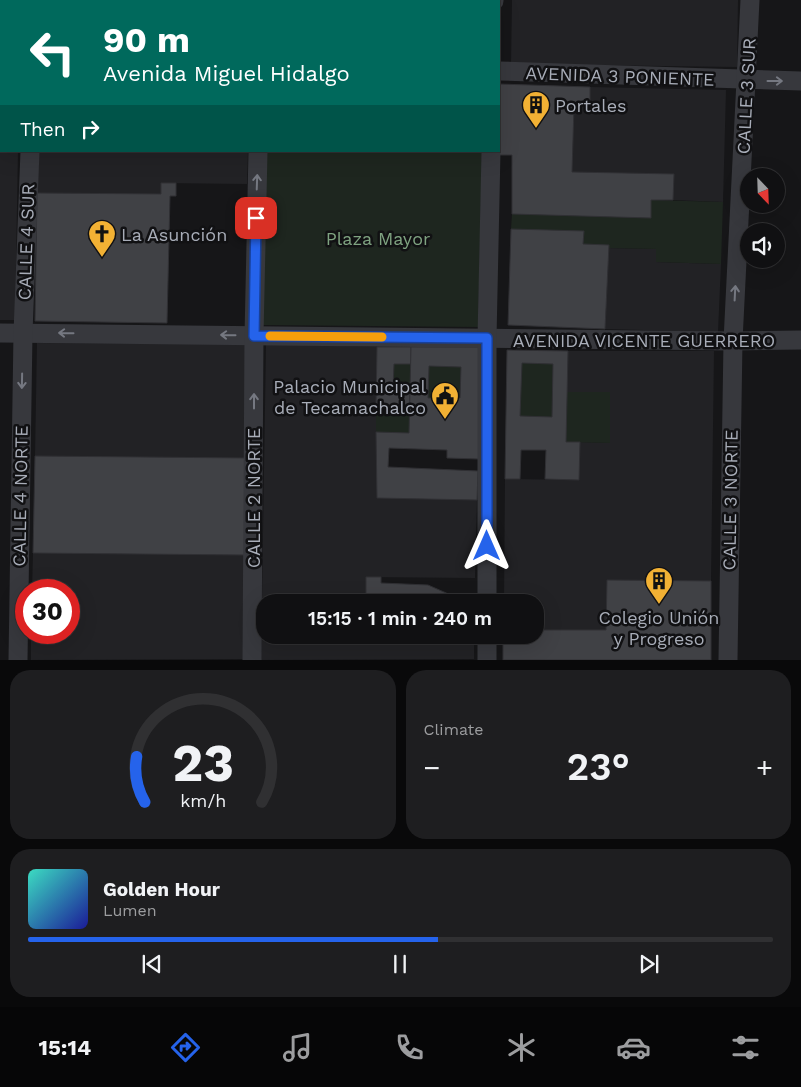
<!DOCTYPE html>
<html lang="en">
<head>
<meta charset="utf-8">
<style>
  body { margin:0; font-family:"Work Sans",sans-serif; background:#1e1e20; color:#f1f3f6; height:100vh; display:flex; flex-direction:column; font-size:19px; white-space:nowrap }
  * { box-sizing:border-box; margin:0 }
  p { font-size:16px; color:#9c9d9f }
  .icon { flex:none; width:28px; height:28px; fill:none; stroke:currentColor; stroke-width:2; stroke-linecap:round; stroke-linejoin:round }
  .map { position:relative; height:660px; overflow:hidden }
  .details { display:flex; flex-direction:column; gap:10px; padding:10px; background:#09090a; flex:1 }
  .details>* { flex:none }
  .guide { position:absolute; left:0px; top:0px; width:500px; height:152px; box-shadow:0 5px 20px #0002,0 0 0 1px #303032; background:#00695c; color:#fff; overflow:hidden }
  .needle { width:32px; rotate:157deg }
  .controls { position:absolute; left:740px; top:168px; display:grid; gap:10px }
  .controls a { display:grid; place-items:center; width:45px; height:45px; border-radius:50%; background:#101012; box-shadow:0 5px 20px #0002,0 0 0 1px #303032; font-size:25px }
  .speed { position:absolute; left:15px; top:579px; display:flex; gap:10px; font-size:25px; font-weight:700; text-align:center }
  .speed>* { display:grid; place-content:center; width:65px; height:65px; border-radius:50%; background:#101012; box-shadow:0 5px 20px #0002,0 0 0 1px #303032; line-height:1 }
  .speed .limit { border:8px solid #d22; background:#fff; color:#111 }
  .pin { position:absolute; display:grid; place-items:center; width:42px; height:42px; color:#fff; margin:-21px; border-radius:10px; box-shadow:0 2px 8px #0006 }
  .me { position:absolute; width:55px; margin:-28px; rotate:0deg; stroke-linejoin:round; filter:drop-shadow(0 0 4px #0008) }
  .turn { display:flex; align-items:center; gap:18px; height:105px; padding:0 20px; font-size:22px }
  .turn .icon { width:65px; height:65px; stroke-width:2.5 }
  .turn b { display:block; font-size:35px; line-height:42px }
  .then { display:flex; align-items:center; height:48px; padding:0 20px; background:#0003; gap:10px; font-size:19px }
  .big { font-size:38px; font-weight:600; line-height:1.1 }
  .details .tile { flex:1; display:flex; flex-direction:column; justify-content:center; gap:8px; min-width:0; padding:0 18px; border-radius:20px; background:#1e1e20 }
  .details .dial { align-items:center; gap:0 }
  .dial svg { height:130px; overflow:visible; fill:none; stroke:#303032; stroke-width:7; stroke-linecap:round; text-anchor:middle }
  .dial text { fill:#f1f3f6; stroke:none }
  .song { display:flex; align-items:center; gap:15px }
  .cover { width:60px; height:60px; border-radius:8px; background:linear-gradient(135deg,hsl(170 70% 55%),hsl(240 70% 35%)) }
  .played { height:5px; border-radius:2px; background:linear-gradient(90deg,#2563eb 55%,#303032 55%) }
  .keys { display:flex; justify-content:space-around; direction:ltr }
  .heat { display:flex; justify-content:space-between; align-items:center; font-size:28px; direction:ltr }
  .details .tiles { flex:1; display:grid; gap:10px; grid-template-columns:1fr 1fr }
  .tile:last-child { grid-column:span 2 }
  .trip { position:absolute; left:256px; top:594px; width:288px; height:50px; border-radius:20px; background:#101012; box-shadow:0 5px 20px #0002,0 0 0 1px #303032; font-weight:600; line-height:50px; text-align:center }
  .tabs { display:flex; height:80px; justify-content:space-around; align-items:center; background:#060607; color:#9c9d9f }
  .tabs .icon { width:35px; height:35px }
  .tabs .active { color:#2563eb }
  .tabs b { font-size:22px; color:#f1f3f6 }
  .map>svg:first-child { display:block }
</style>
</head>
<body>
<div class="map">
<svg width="801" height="660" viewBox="0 0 801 660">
  <rect width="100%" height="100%" fill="#161618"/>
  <g fill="#222225">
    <polygon points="44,0 254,0 44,1"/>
    <polygon points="273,0 488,0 273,1"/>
    <polygon points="512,0 738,0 737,67 511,64"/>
    <polygon points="0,80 1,151 18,151 15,320 0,320"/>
    <polygon points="590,87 726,90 723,202 673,200 673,174 572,172 574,106 590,107"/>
    <polygon points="39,151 248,151 247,184 161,183 161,194 37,193"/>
    <polygon points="608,248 657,249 656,262 721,264 718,332 605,329"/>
    <polygon points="37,343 247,344 246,458 35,456"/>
    <polygon points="266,344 377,347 377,498 477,500 475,578 366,577 366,602 265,602 265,635 366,635 366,638 474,637 474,659 261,660"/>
    <polygon points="568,351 714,351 711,581 607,580 606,630 535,630 535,602 504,602 505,479 579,480 580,442 610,443 567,392"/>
    <polygon points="33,553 245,555 243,659 31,660 31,633 69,632 69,590 32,590"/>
  </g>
  <g fill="#1e261f">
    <polygon points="265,151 482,151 478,327 262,325"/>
    <polygon points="651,200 723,202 721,264 656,262 656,249 608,248 583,244 584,232 511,229 512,214 650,218"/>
    <polygon points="522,363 553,364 552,417 520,416"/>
    <polygon points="394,364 411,364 410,389 393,388"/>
    <polygon points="429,366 461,367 460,398 428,398"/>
    <polygon points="567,392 610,392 610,443 566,442"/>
    <polygon points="376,406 410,407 409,433 376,432"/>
  </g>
  <g fill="#404145" stroke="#303034" fill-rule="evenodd">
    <polygon points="499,84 590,87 590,107 574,106 572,172 674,174 673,200 651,200 651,218 512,214 512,155 492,155 499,151"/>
    <polygon points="161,183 176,183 176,196 170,196 167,323 35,321 37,193 161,194"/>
    <polygon points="511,229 584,231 583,244 609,245 605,329 508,325"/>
    <polygon points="377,347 411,347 411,364 394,364 393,388 410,389 410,407 376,406"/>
    <path d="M411 347H482L479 459 447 458V450L389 448 388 467 478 471 477 500 377 498 376 432 409 433ZM429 366 461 367 460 398H428Z"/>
    <path d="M507 350 568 351 566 442H580L579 480 545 479 546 450H521L520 479H505ZM522 363 553 364 552 417 520 416Z"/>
    <polygon points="35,456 246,458 245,555 33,553"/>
    <polygon points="366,577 381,577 381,583 428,585 453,596 457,594 465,602 366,602"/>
    <polygon points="607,580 711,581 711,660 503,660 503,635 535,635 535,630 606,630"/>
  </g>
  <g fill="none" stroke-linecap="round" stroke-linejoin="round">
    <g stroke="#37383d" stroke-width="19">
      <polyline points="34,1 34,0"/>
      <polyline points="264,1 264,0"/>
      <polyline points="494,1 494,0"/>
      <polyline points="0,69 1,69"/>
      <polyline points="499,71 801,81"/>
      <polyline points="0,333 733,341 801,340"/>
      <polyline points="487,602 487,338 491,151"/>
      <polyline points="18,660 23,333 30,151"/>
      <polyline points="252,660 254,336 258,151"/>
      <polyline points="487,660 487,635"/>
      <polyline points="728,660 733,341 750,0"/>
    </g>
  </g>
  <defs><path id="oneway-shaft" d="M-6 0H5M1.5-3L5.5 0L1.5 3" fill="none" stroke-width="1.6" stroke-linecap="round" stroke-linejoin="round" transform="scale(1.25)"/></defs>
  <g stroke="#757881">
    <use href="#oneway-shaft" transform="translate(775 81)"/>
    <use href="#oneway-shaft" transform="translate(257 182) rotate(-88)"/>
    <use href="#oneway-shaft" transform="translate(735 293) rotate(-87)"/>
    <use href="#oneway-shaft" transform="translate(66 333) rotate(-179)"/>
    <use href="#oneway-shaft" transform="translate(228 335) rotate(-179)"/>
    <use href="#oneway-shaft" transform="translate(22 381) rotate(91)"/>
    <use href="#oneway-shaft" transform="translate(254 401) rotate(-90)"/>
  </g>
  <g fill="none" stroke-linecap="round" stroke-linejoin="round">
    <defs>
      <polyline id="route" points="256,218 254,336 487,338 487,546"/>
    </defs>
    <use href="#route" stroke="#184099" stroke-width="12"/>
    <use href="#route" stroke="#2563eb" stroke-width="9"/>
    <polyline stroke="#f59e0b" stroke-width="9" points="270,336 382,337"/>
  </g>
  <defs>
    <symbol id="building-pin" viewBox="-11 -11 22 30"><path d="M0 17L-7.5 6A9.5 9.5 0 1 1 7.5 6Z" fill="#f2b134" stroke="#111113"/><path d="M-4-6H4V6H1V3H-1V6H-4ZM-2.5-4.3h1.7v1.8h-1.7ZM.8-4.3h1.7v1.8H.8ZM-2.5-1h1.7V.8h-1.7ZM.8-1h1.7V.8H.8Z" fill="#111"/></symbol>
    <symbol id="church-pin" viewBox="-11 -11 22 30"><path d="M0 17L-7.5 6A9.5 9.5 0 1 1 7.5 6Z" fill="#f2b134" stroke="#111113"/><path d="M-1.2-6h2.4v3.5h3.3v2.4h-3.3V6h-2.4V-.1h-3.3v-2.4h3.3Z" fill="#111"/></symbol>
    <symbol id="civic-pin" viewBox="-11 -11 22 30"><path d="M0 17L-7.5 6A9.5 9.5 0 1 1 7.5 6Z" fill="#f2b134" stroke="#111113"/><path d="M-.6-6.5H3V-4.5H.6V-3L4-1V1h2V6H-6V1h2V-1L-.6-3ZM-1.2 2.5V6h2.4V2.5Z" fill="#111"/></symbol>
  </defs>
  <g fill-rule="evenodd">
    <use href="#building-pin" x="520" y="89" width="32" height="43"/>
    <use href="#church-pin" x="86" y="218" width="32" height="43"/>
    <use href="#civic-pin" x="429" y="380" width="32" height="43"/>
    <use href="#building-pin" x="643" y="565" width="32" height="43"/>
  </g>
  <g text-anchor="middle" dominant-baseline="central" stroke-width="5" stroke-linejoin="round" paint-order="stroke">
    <g font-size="18" fill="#a8adb8" stroke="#111113">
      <text transform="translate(620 76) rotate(2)">AVENIDA 3 PONIENTE</text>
      <text transform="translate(746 96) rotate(-87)">CALLE 3 SUR</text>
      <text transform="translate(26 242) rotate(-88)">CALLE 4 SUR</text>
      <text x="644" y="340">AVENIDA VICENTE GUERRERO</text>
      <text transform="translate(20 496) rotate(-89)">CALLE 4 NORTE</text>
      <text transform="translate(253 498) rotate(-90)">CALLE 2 NORTE</text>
      <text transform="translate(730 500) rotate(-89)">CALLE 3 NORTE</text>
    </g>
    <g font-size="18" fill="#a8adb8" stroke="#111113" text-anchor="start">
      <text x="555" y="105">Portales</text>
      <text x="121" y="234">La Asunción</text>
      <text x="426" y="386" text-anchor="end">Palacio Municipal<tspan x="426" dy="21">de Tecamachalco</tspan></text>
      <text x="659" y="617" text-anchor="middle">Colegio Unión<tspan x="659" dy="21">y Progreso</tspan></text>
    </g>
    <g font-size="18" fill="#7fa381" stroke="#111113">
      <text x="378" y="238">Plaza Mayor</text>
    </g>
  </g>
</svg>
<div class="controls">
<a><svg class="needle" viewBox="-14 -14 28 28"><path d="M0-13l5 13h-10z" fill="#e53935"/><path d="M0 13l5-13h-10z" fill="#9c9d9f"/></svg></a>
<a><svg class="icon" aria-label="sound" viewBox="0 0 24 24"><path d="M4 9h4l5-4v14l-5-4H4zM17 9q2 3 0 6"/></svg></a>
</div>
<div class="speed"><div class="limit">30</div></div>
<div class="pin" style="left:256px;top:218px;background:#d93025"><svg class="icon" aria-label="arrive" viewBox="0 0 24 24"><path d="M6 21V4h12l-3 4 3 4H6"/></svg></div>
<svg class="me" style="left:487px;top:546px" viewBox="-20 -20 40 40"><path d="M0-17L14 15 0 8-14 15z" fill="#2563eb" stroke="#fff" stroke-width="4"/></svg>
<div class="trip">15:15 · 1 min · 240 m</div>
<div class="guide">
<div class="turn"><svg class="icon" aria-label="left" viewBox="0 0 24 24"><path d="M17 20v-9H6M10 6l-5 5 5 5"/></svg><div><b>90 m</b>Avenida Miguel Hidalgo</div></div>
<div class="then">Then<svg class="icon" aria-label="right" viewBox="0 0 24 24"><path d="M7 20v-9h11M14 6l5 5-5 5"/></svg></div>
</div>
</div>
<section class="details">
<div class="tiles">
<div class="tile dial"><svg viewBox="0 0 100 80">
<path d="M14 69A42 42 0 1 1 86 69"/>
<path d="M14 69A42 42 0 0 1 9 41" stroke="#2563eb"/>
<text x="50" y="56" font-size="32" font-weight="700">23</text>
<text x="50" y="72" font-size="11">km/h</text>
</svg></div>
<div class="tile"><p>Climate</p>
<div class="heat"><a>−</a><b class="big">23°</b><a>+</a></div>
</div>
<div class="tile">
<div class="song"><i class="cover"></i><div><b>Golden Hour</b><p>Lumen</p></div></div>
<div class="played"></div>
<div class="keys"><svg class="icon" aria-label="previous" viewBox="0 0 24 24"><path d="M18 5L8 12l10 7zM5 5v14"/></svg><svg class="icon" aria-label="pause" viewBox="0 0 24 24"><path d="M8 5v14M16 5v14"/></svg><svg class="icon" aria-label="next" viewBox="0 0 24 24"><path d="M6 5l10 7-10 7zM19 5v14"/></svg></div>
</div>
</div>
</section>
<nav class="tabs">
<b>15:14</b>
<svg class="icon active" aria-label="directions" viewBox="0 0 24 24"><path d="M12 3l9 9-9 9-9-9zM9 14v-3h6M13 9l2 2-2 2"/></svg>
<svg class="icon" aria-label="music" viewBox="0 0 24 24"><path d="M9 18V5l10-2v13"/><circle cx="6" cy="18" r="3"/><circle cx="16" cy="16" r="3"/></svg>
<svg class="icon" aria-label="phone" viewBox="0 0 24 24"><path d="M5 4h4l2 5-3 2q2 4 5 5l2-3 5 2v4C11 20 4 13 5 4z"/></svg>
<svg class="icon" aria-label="climate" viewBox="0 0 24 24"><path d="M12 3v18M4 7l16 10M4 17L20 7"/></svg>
<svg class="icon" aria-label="car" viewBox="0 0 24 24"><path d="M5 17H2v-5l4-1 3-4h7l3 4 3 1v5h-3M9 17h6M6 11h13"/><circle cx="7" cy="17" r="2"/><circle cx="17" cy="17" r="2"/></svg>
<svg class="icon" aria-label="filters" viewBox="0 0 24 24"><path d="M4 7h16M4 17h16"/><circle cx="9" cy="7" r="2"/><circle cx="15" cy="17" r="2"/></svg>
</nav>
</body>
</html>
